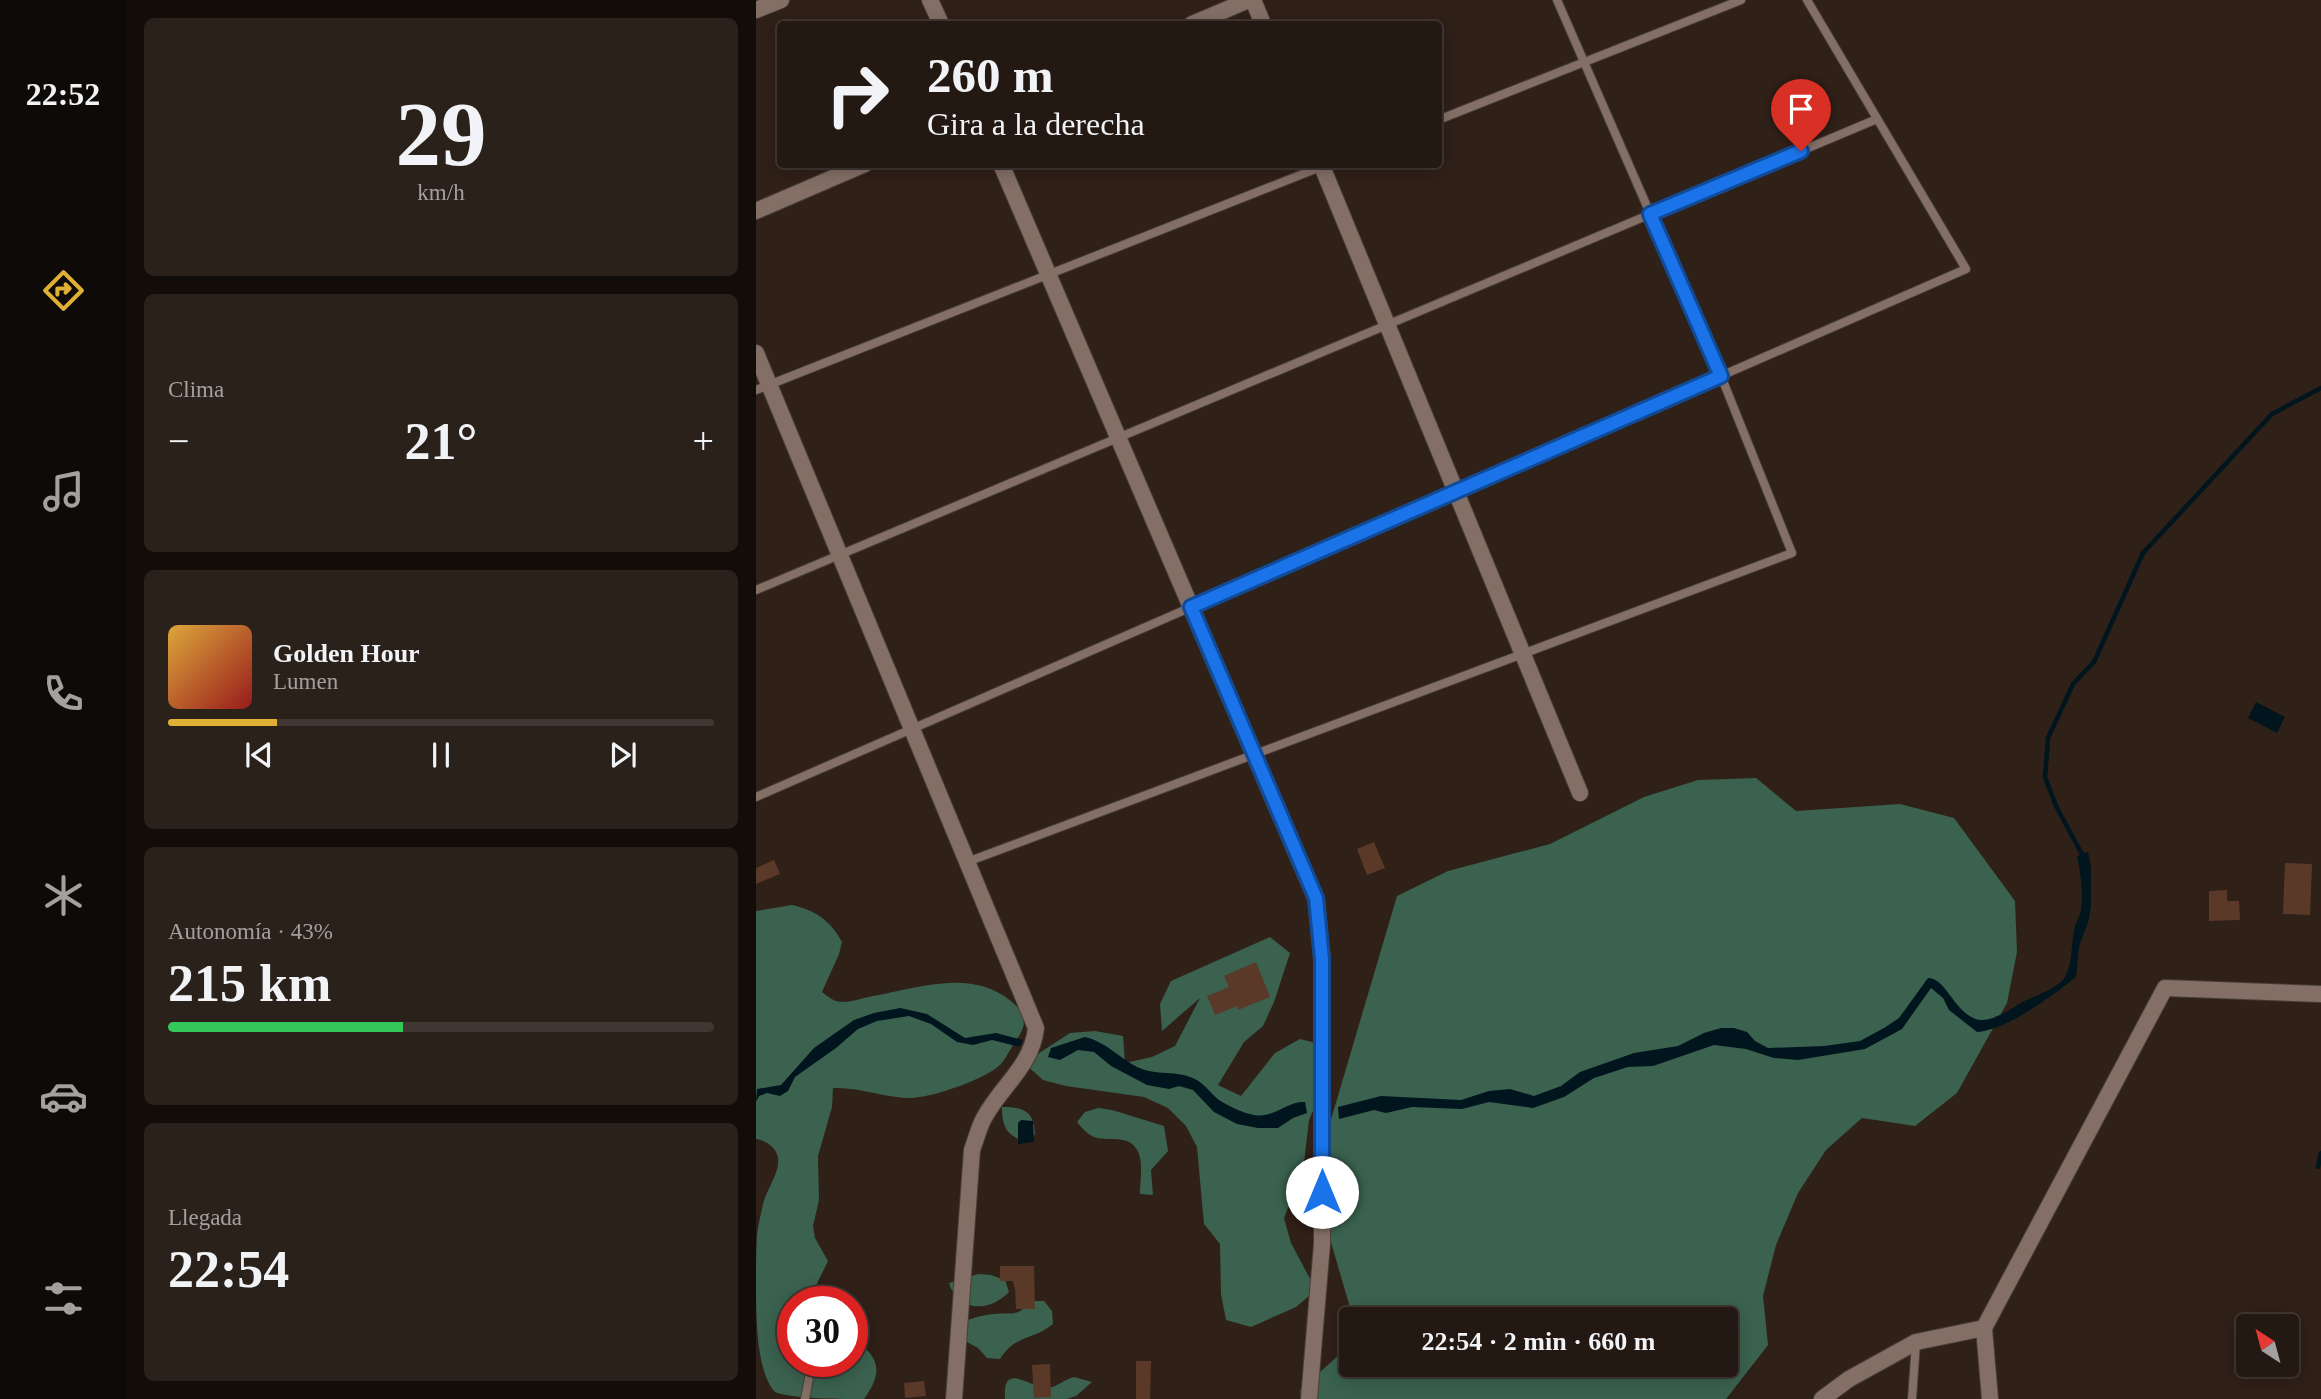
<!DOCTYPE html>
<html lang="es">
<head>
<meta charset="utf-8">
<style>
  body { margin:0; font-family:"Times New Roman",serif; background:#2b211b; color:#f1f3f6; height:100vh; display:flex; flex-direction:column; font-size:26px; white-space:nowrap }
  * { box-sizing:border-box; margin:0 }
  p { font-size:23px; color:#a3a09f }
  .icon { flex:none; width:38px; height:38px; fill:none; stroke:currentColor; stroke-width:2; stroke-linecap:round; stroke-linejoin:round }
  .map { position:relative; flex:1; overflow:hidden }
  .sheet { display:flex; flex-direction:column; gap:18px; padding:18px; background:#130d0a; width:630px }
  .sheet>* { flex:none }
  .guide { position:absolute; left:21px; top:21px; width:665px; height:147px; border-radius:7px; box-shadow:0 4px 18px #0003,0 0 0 2px #403732; background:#231812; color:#f1f3f6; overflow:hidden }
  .needle { width:46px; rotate:324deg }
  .tools { position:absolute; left:1480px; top:1314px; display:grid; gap:14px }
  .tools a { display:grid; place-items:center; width:63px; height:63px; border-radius:7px; background:#231812; box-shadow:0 4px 18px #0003,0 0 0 2px #403732; font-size:35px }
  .speed { position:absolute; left:21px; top:1286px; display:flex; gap:14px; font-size:35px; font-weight:700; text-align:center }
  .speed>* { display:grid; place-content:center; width:91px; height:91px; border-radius:50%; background:#231812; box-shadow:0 4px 18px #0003,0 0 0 2px #403732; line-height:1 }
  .speed .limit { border:10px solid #d22; background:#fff; color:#111 }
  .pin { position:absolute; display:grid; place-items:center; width:60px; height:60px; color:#fff; margin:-72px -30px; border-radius:50% 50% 50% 0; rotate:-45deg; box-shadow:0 0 7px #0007 }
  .pin .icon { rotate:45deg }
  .me { position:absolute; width:77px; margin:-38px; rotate:0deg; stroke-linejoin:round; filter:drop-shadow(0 0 5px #0008) }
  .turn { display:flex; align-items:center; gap:24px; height:147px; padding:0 35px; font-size:32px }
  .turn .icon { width:91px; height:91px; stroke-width:2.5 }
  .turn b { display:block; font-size:49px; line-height:60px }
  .big { font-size:52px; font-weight:700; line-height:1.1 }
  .sheet .tile { flex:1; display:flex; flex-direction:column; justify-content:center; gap:10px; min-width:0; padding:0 24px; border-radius:10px; background:#2b211b }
  .sheet .dial { align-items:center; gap:0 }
  .dial b { font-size:91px; line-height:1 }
  .song { display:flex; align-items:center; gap:21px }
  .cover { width:84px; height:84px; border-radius:10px; background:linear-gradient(135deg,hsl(40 70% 55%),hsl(0 70% 35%)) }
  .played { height:7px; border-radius:4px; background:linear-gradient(90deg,#e0b034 20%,#403732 20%) }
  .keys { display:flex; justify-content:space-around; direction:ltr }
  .heat { display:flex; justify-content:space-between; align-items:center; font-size:38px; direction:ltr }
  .charge { height:10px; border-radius:5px; background:linear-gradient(90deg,#34c759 43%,#403732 0) }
  .trip { position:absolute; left:583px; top:1307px; width:399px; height:70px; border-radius:7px; background:#231812; box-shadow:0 4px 18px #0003,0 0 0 2px #403732; font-weight:700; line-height:70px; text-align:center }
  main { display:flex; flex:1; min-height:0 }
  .tabs { display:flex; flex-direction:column; width:126px; justify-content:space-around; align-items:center; background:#0e0a07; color:#a3a09f }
  .tabs .icon { width:49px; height:49px }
  .tabs .selected { color:#e0b034 }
  .tabs b { font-size:32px; color:#f1f3f6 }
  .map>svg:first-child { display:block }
</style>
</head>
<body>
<main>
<nav class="tabs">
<b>22:52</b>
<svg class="icon selected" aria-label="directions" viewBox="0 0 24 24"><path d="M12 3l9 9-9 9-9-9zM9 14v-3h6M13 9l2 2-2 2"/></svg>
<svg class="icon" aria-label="music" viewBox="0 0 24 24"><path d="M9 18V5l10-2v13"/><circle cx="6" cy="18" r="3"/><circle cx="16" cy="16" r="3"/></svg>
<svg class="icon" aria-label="phone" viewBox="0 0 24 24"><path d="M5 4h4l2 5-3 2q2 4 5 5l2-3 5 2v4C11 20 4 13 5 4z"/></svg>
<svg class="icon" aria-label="climate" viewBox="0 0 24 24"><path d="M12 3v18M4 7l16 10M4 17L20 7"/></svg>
<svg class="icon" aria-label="car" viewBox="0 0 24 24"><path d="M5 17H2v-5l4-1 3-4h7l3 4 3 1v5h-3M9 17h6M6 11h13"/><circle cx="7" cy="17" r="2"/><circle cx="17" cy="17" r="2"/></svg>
<svg class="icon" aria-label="filters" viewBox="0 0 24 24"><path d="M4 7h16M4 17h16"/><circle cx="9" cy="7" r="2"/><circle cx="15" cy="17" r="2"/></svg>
</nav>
<section class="sheet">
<div class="tile dial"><b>29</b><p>km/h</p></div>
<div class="tile"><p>Clima</p>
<div class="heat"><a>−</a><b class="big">21°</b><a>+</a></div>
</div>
<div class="tile">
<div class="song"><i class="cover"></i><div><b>Golden Hour</b><p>Lumen</p></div></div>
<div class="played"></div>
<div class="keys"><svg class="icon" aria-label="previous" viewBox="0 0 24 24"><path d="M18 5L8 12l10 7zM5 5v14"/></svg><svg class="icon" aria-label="pause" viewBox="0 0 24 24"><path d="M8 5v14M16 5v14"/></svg><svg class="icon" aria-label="next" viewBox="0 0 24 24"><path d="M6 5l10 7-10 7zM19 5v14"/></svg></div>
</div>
<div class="tile"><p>Autonomía · 43%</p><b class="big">215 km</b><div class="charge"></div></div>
<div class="tile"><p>Llegada</p><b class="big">22:54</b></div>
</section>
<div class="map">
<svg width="1565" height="1399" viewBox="0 0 1565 1399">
  <rect width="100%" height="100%" fill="#2f2018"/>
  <g fill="#3a624f" fill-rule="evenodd">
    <path d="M1000 778 1040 811 1144 804 1198 818 1259 901 1261 952 1251 1003 1201 1093 1159 1126 1106 1118 1070 1150 1042 1193 1020 1245 1007 1296 1012 1345 970 1399H545L544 1390 584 1354 593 1304 563 1201 566 1150 641 896 692 871 794 844 888 797 942 780ZM595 1320H970V1365H595Z"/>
    <path d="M36 905C59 910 75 921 86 942L83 954 66 992C70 995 76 1000 80 1001 90 1004 107 998 117 996 162 988 215 968 255 1001 272 1015 271 1026 259 1042 254 1049 251 1057 245 1064 231 1079 177 1097 156 1098 129 1098 104 1087 77 1088L76 1107 62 1156 63 1200 57 1226 59 1238 72 1261 54 1298 56 1302H37V1362H96V1339C125 1356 127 1373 108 1399 87 1399 35 1399 19 1392 0 1372 0 1313 0 1284 0 1268 0 1251 1 1235 2 1225 5 1214 7 1204 10 1190 24 1173 22 1158 21 1148 10 1140 0 1139V911Z"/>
    <polygon points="514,937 534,953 518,1002 507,1026 488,1042 462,1085 485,1096 519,1053 544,1039 572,1046 574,1072 553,1120 547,1171 528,1218 535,1243 560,1290 540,1307 495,1327 470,1320 465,1294 464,1244 448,1224 441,1147 430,1126 412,1108 388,1097 310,1086 287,1080 268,1063 314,1033 339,1031 367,1036 369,1063 396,1057 419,1046 444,998 406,1031 404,1004 415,981"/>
    <path d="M246 1107C269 1107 278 1112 279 1135L268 1141C250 1135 246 1126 246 1107Z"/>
    <path d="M342 1108 356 1110 408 1126 412 1151 395 1170 397 1195 384 1194C384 1182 387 1165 383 1154 375 1132 354 1143 338 1137 331 1134 326 1128 321 1122L329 1112Z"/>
    <path d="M222 1274 235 1275 249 1280 253 1292C234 1312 202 1313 193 1283Z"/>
    <path d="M275 1301H288L296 1311 297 1324C276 1341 260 1334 244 1359L231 1358 222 1348 211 1342 204 1324C215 1318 226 1315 238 1314 258 1312 260 1318 275 1301Z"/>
    <path d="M318 1377 336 1382 320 1396 311 1399H249C246 1360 274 1388 292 1388 301 1387 309 1379 318 1377Z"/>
  </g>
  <g fill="#00151d">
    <polygon points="1500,702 1529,717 1521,733 1492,718"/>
    <path d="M1332 852 1335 867V904L1333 919 1323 947 1320 977C1296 996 1251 1030 1221 1032L1193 1010 1187 998 1175 988 1146 1029 1109 1049 1042 1060 1018 1058 990 1049 958 1045 897 1066 872 1067 838 1078 808 1097 777 1108 733 1102 706 1109 656 1107 630 1113 618 1110 583 1119 582 1107 625 1096 705 1100 733 1091 754 1089 778 1096 805 1086 824 1072 878 1053 922 1046 948 1033 965 1028H978L991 1032 999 1041 1012 1048 1068 1046 1104 1041 1128 1028 1143 1018 1172 978C1191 978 1199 1016 1224 1020 1236 1021 1254 1010 1263 1004 1275 997 1303 988 1309 977 1317 962 1315 945 1318 930 1319 923 1324 917 1325 910 1327 892 1325 874 1321 856Z"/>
    <polygon points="144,1008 171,1014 209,1038 240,1033 267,1040 264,1047 236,1040 217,1045 201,1042 175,1024 153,1016 121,1021 102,1029 80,1048 39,1077 32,1091 24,1096 11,1093 3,1096 0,1102 1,1089 25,1085 58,1048 98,1020 118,1013"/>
    <path d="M329 1037C350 1042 362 1057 381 1067 400 1076 421 1070 439 1079 449 1084 454 1093 463 1100 472 1106 487 1113 498 1115 517 1119 531 1101 549 1102L551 1113 537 1118 522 1128H502L481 1124 458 1112 437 1090 423 1086 413 1089 391 1085 355 1066 338 1052 322 1050 304 1060 292 1057 295 1048Z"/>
    <polygon points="265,1120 277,1121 278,1142 262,1144 262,1123"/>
  </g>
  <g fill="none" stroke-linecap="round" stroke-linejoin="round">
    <g stroke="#00151d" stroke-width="4.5">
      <polyline points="1328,858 1300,806 1289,777 1292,738 1317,684 1338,662 1387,553 1516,414 1565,388"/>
      <polyline points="1562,1167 1565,1153"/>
    </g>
  </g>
  <g fill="#5b3928">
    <polygon points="618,842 629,868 611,875 601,849"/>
    <polygon points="18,860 24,874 0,884 0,868"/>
    <polygon points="1529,863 1556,864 1554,915 1527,914"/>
    <polygon points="1471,890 1471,901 1483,901 1484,920 1453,921 1453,891"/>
    <polygon points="500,962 514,997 482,1010 481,1006 459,1015 451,996 473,987 468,976"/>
    <polygon points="244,1266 278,1266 279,1309 260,1309 259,1287 258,1287 257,1281 244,1281"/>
    <polygon points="380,1361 395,1361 394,1399 380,1399"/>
    <polygon points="294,1364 295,1397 278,1398 276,1365"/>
    <polygon points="168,1381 170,1396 149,1398 148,1383"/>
  </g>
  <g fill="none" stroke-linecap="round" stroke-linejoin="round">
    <defs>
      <g id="service">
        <polyline points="682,120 985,0"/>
        <polyline points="0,390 567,166"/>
        <polyline points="0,590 1121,119"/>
        <polyline points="0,797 1210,269 1051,0"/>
        <polyline points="211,862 1036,553 965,376 801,0"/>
        <polyline points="49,1399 56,1362"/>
        <polyline points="1156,1399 1160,1343"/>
      </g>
      <g id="minor">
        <polyline points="174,0 185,24"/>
        <polyline points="497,0 507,24"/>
        <polyline points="0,10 25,0"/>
        <polyline points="436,24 493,0"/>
        <polyline points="245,164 560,899 566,959 566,1244 553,1399"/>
        <polyline points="565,164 824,793"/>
        <polyline points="0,211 109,164"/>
        <path d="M0 353 280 1028C276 1066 245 1086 228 1118 223 1127 220 1139 216 1150L198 1399"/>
        <polyline points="1066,1399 1093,1379 1160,1342 1228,1328"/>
        <polyline points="1234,1399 1228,1328 1409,988 1565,994"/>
      </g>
    </defs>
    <use href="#service" stroke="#4a3d38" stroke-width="10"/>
    <use href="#minor" stroke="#4a3d38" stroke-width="18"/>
    <use href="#service" stroke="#836f66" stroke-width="8"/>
    <use href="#minor" stroke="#836f66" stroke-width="16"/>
  </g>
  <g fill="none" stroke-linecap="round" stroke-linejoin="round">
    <defs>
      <polyline id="route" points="566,1192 566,959 560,898 435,607 965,376 894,214 1045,151"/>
    </defs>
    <use href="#route" stroke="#114b97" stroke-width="18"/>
    <use href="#route" stroke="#1a73e8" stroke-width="12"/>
  </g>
</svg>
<div class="tools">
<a><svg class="needle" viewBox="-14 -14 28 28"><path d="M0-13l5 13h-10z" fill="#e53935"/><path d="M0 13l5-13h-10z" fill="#a3a09f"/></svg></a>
</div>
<div class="speed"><div class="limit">30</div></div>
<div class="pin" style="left:1045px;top:151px;background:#d93025"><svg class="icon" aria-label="arrive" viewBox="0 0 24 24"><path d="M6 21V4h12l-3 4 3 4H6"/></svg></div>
<svg class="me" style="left:566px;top:1192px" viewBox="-20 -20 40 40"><circle r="19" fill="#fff"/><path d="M0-13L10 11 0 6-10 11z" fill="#1a73e8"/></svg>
<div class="trip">22:54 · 2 min · 660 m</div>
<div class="guide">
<div class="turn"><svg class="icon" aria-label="right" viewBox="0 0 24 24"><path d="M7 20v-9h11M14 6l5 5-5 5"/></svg><div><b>260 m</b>Gira a la derecha</div></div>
</div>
</div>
</main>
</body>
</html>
